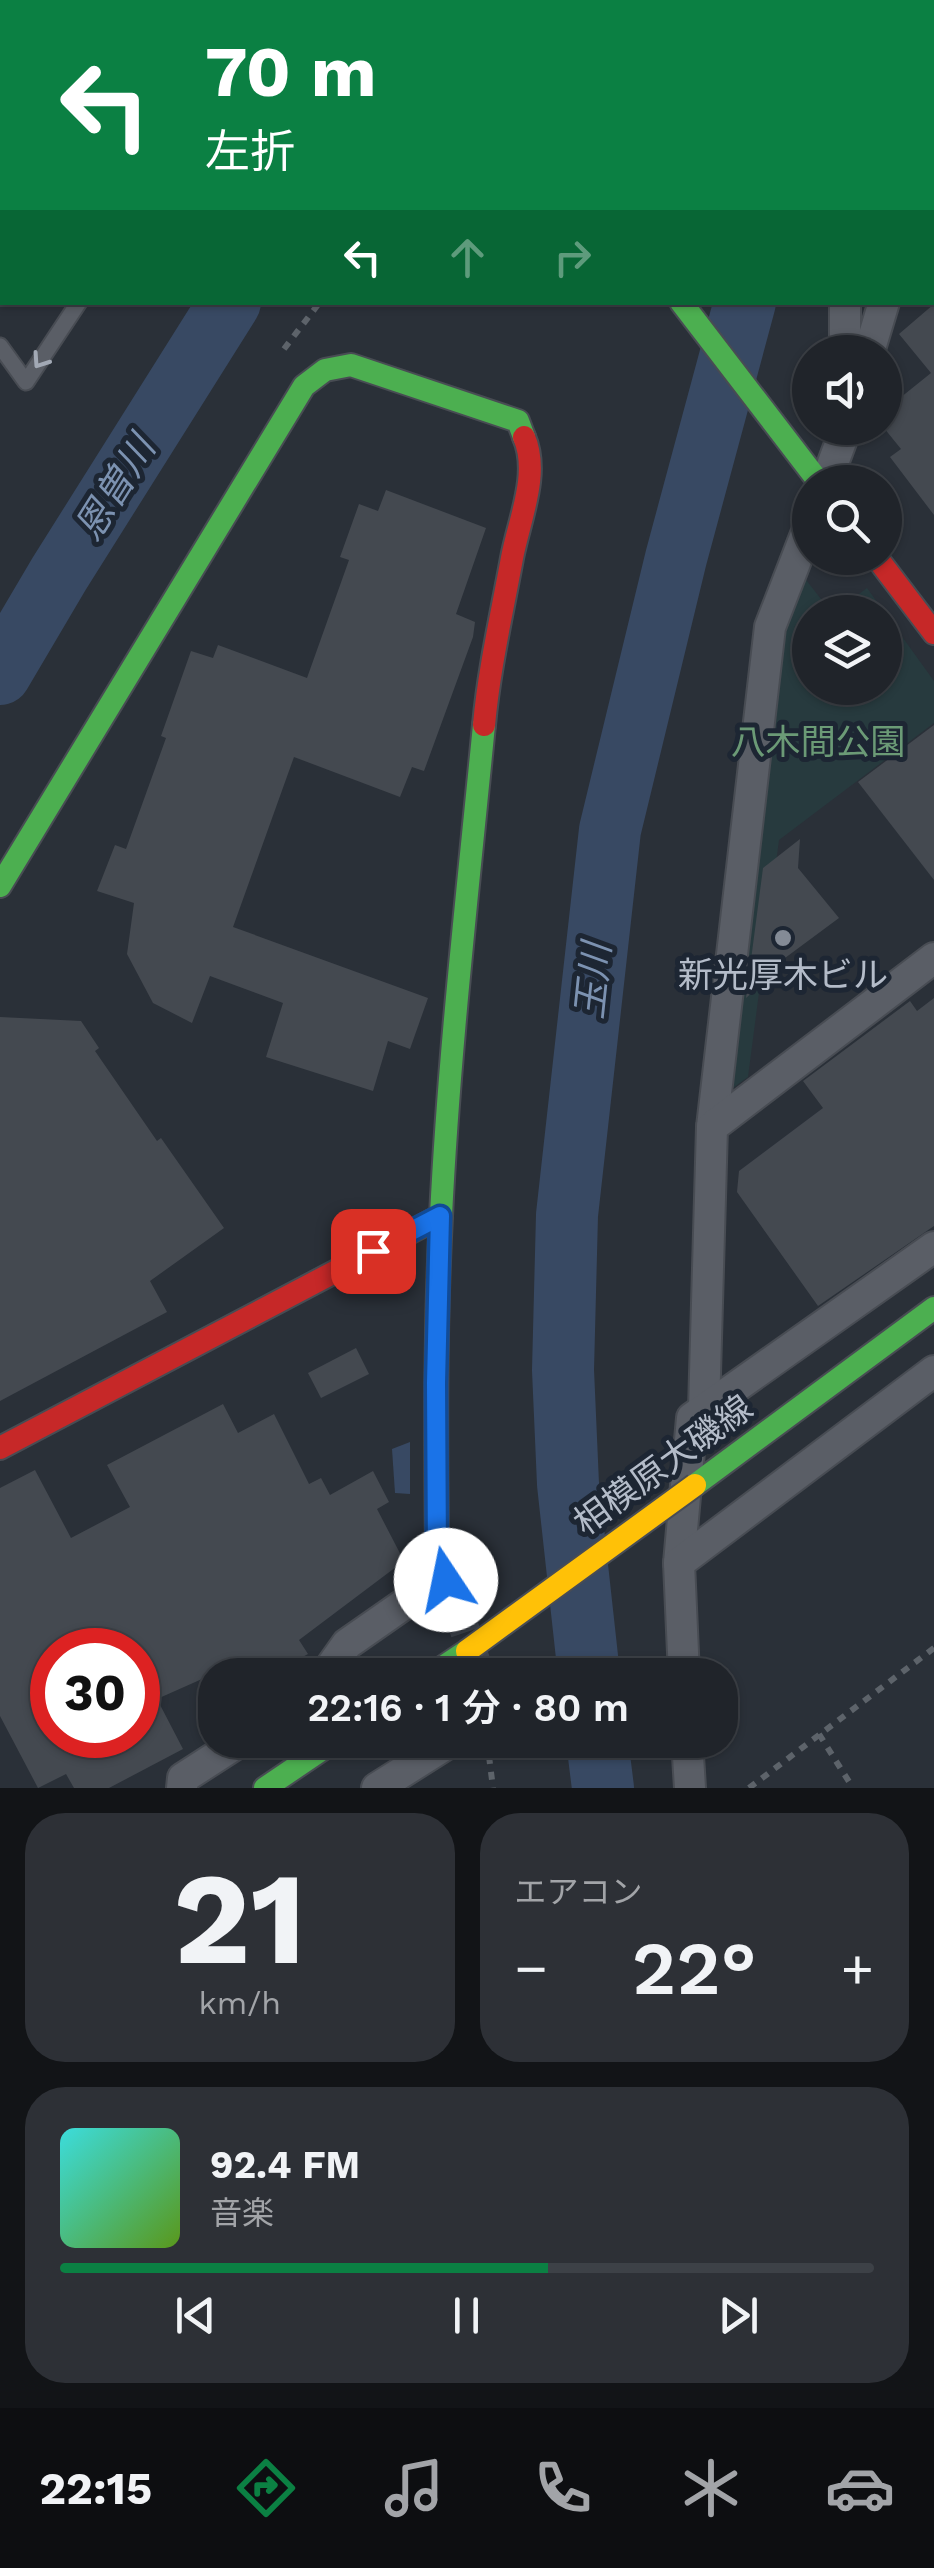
<!DOCTYPE html>
<html lang="ja">
<head>
<meta charset="utf-8">
<style>
  body { margin:0; font-family:"Work Sans","Noto Sans JP",sans-serif; background:#2d3036; color:#f1f3f6; height:100vh; display:flex; flex-direction:column; font-size:38px; white-space:nowrap }
  * { box-sizing:border-box; margin:0 }
  p { font-size:32px; color:#a2a4a8 }
  .icon { flex:none; width:55px; height:55px; fill:none; stroke:currentColor; stroke-width:2; stroke-linecap:round; stroke-linejoin:round }
  .map { position:relative; height:1788px; overflow:hidden }
  .drawer { display:flex; flex-direction:column; gap:25px; padding:25px; background:#121417; flex:1 }
  .drawer>* { flex:none }
  .hud { position:absolute; left:0px; top:0px; width:935px; height:305px; box-shadow:0 2px 8px #0004,0 0 0 2px #3d4147; background:#0b8043; color:#fff; overflow:hidden }
  .buttons { position:absolute; left:792px; top:335px; display:grid; gap:20px }
  .buttons a { display:grid; place-items:center; width:110px; height:110px; border-radius:50%; background:#20242a; box-shadow:0 2px 8px #0004,0 0 0 2px #3d4147; font-size:50px }
  .speed { position:absolute; left:30px; top:1628px; display:flex; gap:20px; font-size:50px; font-weight:700; text-align:center }
  .speed>* { display:grid; place-content:center; width:130px; height:130px; border-radius:50%; background:#20242a; box-shadow:0 2px 8px #0004,0 0 0 2px #3d4147; line-height:1 }
  .speed .limit { border:15px solid #d22; background:#fff; color:#111 }
  .pin { position:absolute; display:grid; place-items:center; width:85px; height:85px; color:#fff; margin:-42px; border-radius:20px; box-shadow:0 5px 15px #0006 }
  .me { position:absolute; width:110px; margin:-55px; rotate:349deg; stroke-linejoin:round; filter:drop-shadow(0 0 8px #0008) }
  .turn { display:flex; align-items:center; gap:35px; height:210px; padding:0 40px; font-size:45px }
  .turn .icon { width:130px; height:130px; stroke-width:2.5 }
  .turn b { display:block; font-size:70px; line-height:85px }
  .lanes { display:flex; align-items:center; height:95px; padding:0 40px; background:#0003; justify-content:center; gap:50px; direction:ltr }
  .lanes .off { opacity:.35 }
  .big { font-size:75px; font-weight:600; line-height:1.1 }
  .drawer .tile { flex:1; display:flex; flex-direction:column; justify-content:center; gap:15px; min-width:0; padding:0 35px; border-radius:40px; background:#2d3036 }
  .drawer .dial { align-items:center; gap:0 }
  .dial b { font-size:130px; line-height:1 }
  .song { display:flex; align-items:center; gap:30px }
  .cover { width:120px; height:120px; border-radius:15px; background:linear-gradient(135deg,hsl(180 70% 55%),hsl(90 70% 35%)) }
  .played { height:10px; border-radius:5px; background:linear-gradient(90deg,#0b8043 60%,#3d4147 60%) }
  .keys { display:flex; justify-content:space-around; direction:ltr }
  .heat { display:flex; justify-content:space-between; align-items:center; font-size:55px; direction:ltr }
  .drawer .tiles { flex:1; display:grid; gap:25px; grid-template-columns:1fr 1fr }
  .tile:last-child { grid-column:span 2 }
  .trip { position:absolute; left:198px; top:1658px; width:540px; height:100px; border-radius:40px; background:#20242a; box-shadow:0 2px 8px #0004,0 0 0 2px #3d4147; font-weight:600; line-height:100px; text-align:center }
  .menu { display:flex; height:160px; justify-content:space-around; align-items:center; background:#0d0e11; color:#a2a4a8 }
  .menu .icon { width:70px; height:70px }
  .menu .active { color:#0b8043 }
  .menu b { font-size:45px; color:#f1f3f6 }
  .map>svg:first-child { display:block }
</style>
</head>
<body>
<div class="map">
<svg width="934" height="1788" viewBox="0 0 934 1788">
  <rect width="100%" height="100%" fill="#2a3038"/>
  <polygon fill="#273a3e" points="800,572 831,612 810,612 810,688 885,688 885,612 835,612 867,588 934,681 934,723 779,840 748,1077 722,1096 776,629"/>
  <polygon fill="#384963" points="410,1442 410,1494 395,1493 392,1449"/>
  <g fill="none" stroke-linecap="round" stroke-linejoin="round">
    <g stroke="#384963" stroke-width="62">
      <polyline points="831,2 832,0"/>
      <polyline points="0,674 59,574 230,302"/>
      <polyline points="589,1675 568,1484 563,1370 567,1215 610,830 676,558 745,302"/>
      <polyline points="597,1740 603,1788"/>
    </g>
  </g>
  <g fill="#444950" fill-rule="evenodd">
    <polygon points="934,304 934,515 890,457 901,449 884,428 885,410 931,373 899,334"/>
    <polygon points="386,490 486,528 456,614 475,622 473,637 424,771 412,767 400,797 294,757 233,927 428,998 410,1049 388,1041 373,1091 266,1057 283,1003 210,976 192,1023 153,1003 127,954 134,903 97,891 115,845 126,849 166,738 161,736 191,651 213,658 218,645 307,678 349,560 340,557 359,504 378,511"/>
    <polygon points="934,725 934,880 858,782"/>
    <polygon points="800,839 798,868 839,918 785,958 781,967 746,998 763,868"/>
    <polygon points="934,998 934,1226 818,1306 737,1192 739,1171 823,1108 803,1081 910,1001 917,1011"/>
    <polygon points="0,1017 81,1021 99,1048 95,1051 157,1141 161,1138 224,1228 150,1281 167,1312 0,1401"/>
    <polygon points="356,1348 369,1374 321,1398 308,1373"/>
    <path d="M223 1404 238 1433 274 1414 309 1484 321 1478 330 1495 373 1471 389 1502 377 1509 404 1561 299 1640 308 1654 271 1675H211L157 1699 183 1749 109 1788H74L66 1774 38 1788 0 1716V1488L35 1470 71 1538 130 1507 107 1465ZM52 1650H138V1735H52Z"/>
  </g>
  <g fill="none" stroke-linecap="round" stroke-linejoin="round">
    <polyline stroke="#3f454e" stroke-width="30" stroke-dasharray="30 15" stroke-linecap="butt" points="456,1604 480,1675"/>
    <defs>
      <g id="lane">
        <polyline points="0,195 2,193"/>
        <polyline points="0,288 2,286"/>
        <polyline points="0,346 26,382 79,302"/>
      </g>
      <g id="street">
        <polyline points="932,22 934,18"/>
        <polyline points="932,156 934,154"/>
        <polyline points="845,302 845,352"/>
        <polyline points="869,352 884,302"/>
        <polyline points="826,482 846,428"/>
        <polyline points="712,1127 770,627 810,524"/>
        <polyline points="704,1409 712,1127 934,958"/>
        <polyline points="437,1557 456,1604"/>
        <polyline points="679,1563 692,1418 934,1247"/>
        <polyline points="325,1675 347,1644 410,1600 437,1557"/>
        <polyline points="684,1675 679,1563 934,1371"/>
        <polyline points="687,1740 690,1788"/>
        <polyline points="182,1788 183,1778 242,1740"/>
        <polyline points="377,1788 453,1740"/>
      </g>
      <g id="fast">
        <polyline points="681,302 819,482"/>
        <polyline points="0,886 304,386 325,370 351,365 518,421 524,437"/>
        <polyline points="695,1485 934,1308"/>
        <path d="M437 1557C436 1443 435 1330 441 1216 449 1052 468 889 484 725"/>
        <polyline points="431,1675 467,1651"/>
        <polyline points="265,1788 336,1740"/>
      </g>
      <g id="jam">
        <polyline points="447,0 449,2"/>
        <polyline points="877,558 934,633"/>
        <path d="M484 725C489 669 502 613 512 558 519 520 540 474 524 437"/>
        <polyline points="0,1448 441,1216"/>
      </g>
    </defs>
    <use href="#lane" stroke="#484c53" stroke-width="19"/>
    <use href="#street" stroke="#484c53" stroke-width="34"/>
    <use href="#fast" stroke="#484c53" stroke-width="26"/>
    <use href="#jam" stroke="#484c53" stroke-width="26"/>
    <g stroke="#5d636a" stroke-width="6" stroke-dasharray="8 8" stroke-linecap="butt">
      <polyline points="644,2 647,0"/>
      <polyline points="284,349 320,302"/>
      <polyline points="819,1734 853,1788"/>
      <polyline points="487,1740 493,1788"/>
      <polyline points="749,1788 934,1648"/>
    </g>
    <use href="#lane" stroke="#5a5e66" stroke-width="15"/>
    <use href="#street" stroke="#5a5e66" stroke-width="30"/>
    <use href="#fast" stroke="#4caf50" stroke-width="22"/>
    <use href="#jam" stroke="#c62828" stroke-width="22"/>
    <defs>
      <polyline id="slow-bridge" points="467,1651 695,1485"/>
    </defs>
    <use href="#slow-bridge" stroke="#484c55" stroke-width="26" stroke-linecap="butt"/>
    <use href="#slow-bridge" stroke="#ffc107" stroke-width="22"/>
  </g>
  <defs><path id="oneway-chevron" d="M-2-3.5L2.5 0L-2 3.5" fill="none" stroke-width="1.6" stroke-linecap="round" stroke-linejoin="round" transform="scale(2.5)"/></defs>
  <use stroke="#a2a9b5" href="#oneway-chevron" transform="translate(40 361) rotate(124)"/>
  <g fill="none" stroke-linecap="round" stroke-linejoin="round">
    <defs>
      <polyline id="route" points="373,1251 440,1216 436,1383 437,1557 446,1580"/>
    </defs>
    <use href="#route" stroke="#114b97" stroke-width="25"/>
    <use href="#route" stroke="#1a73e8" stroke-width="18"/>
  </g>
  <circle fill="#848b96" stroke="#1d2633" stroke-width="4" cx="783" cy="938" r="10"/>
  <g text-anchor="middle" dominant-baseline="central" stroke-width="10" stroke-linejoin="round" paint-order="stroke">
    <g font-size="35" fill="#6b9a76" stroke="#1d2633">
      <text x="818" y="742">八木間公園</text>
    </g>
    <g font-size="35" fill="#b4bcc9" stroke="#1d2633">
      <text x="783" y="975">新光厚木ビル</text>
    </g>
    <g font-size="35" fill="#b4bcc9" stroke="#1d2633">
      <text transform="translate(663 1465) rotate(-36)">相模原大磯線</text>
    </g>
    <g font-size="38" font-style="italic" fill="#7c92b1" stroke="#1d2633">
      <text transform="translate(115 488) rotate(-58)">恩曽川</text>
      <text transform="translate(593 981) rotate(-84)">玉川</text>
    </g>
  </g>
</svg>
<div class="buttons">
<a><svg class="icon" aria-label="sound" viewBox="0 0 24 24"><path d="M4 9h4l5-4v14l-5-4H4zM17 9q2 3 0 6"/></svg></a>
<a><svg class="icon" aria-label="search" viewBox="0 0 24 24"><circle cx="10" cy="10" r="6"/><path d="M15 15l6 6"/></svg></a>
<a><svg class="icon" aria-label="layers" viewBox="0 0 24 24"><path d="M12 4l9 5-9 5-9-5zM3 14l9 5 9-5"/></svg></a>
</div>
<div class="speed"><div class="limit">30</div></div>
<div class="pin" style="left:373px;top:1251px;background:#d93025"><svg class="icon" aria-label="arrive" viewBox="0 0 24 24"><path d="M6 21V4h12l-3 4 3 4H6"/></svg></div>
<svg class="me" style="left:446px;top:1580px" viewBox="-20 -20 40 40"><circle r="19" fill="#fff"/><path d="M0-13L10 11 0 6-10 11z" fill="#1a73e8"/></svg>
<div class="trip">22:16 · 1 分 · 80 m</div>
<div class="hud">
<div class="turn"><svg class="icon" aria-label="left" viewBox="0 0 24 24"><path d="M17 20v-9H6M10 6l-5 5 5 5"/></svg><div><b>70 m</b>左折</div></div>
<div class="lanes"><svg class="icon" aria-label="left" viewBox="0 0 24 24"><path d="M17 20v-9H6M10 6l-5 5 5 5"/></svg><svg class="icon off" aria-label="ahead" viewBox="0 0 24 24"><path d="M12 20V5M6 11l6-6 6 6"/></svg><svg class="icon off" aria-label="right" viewBox="0 0 24 24"><path d="M7 20v-9h11M14 6l5 5-5 5"/></svg></div>
</div>
</div>
<section class="drawer">
<div class="tiles">
<div class="tile dial"><b>21</b><p>km/h</p></div>
<div class="tile"><p>エアコン</p>
<div class="heat"><a>−</a><b class="big">22°</b><a>+</a></div>
</div>
<div class="tile">
<div class="song"><i class="cover"></i><div><b>92.4 FM</b><p>音楽</p></div></div>
<div class="played"></div>
<div class="keys"><svg class="icon" aria-label="previous" viewBox="0 0 24 24"><path d="M18 5L8 12l10 7zM5 5v14"/></svg><svg class="icon" aria-label="pause" viewBox="0 0 24 24"><path d="M8 5v14M16 5v14"/></svg><svg class="icon" aria-label="next" viewBox="0 0 24 24"><path d="M6 5l10 7-10 7zM19 5v14"/></svg></div>
</div>
</div>
</section>
<nav class="menu">
<b>22:15</b>
<svg class="icon active" aria-label="directions" viewBox="0 0 24 24"><path d="M12 3l9 9-9 9-9-9zM9 14v-3h6M13 9l2 2-2 2"/></svg>
<svg class="icon" aria-label="music" viewBox="0 0 24 24"><path d="M9 18V5l10-2v13"/><circle cx="6" cy="18" r="3"/><circle cx="16" cy="16" r="3"/></svg>
<svg class="icon" aria-label="phone" viewBox="0 0 24 24"><path d="M5 4h4l2 5-3 2q2 4 5 5l2-3 5 2v4C11 20 4 13 5 4z"/></svg>
<svg class="icon" aria-label="climate" viewBox="0 0 24 24"><path d="M12 3v18M4 7l16 10M4 17L20 7"/></svg>
<svg class="icon" aria-label="car" viewBox="0 0 24 24"><path d="M5 17H2v-5l4-1 3-4h7l3 4 3 1v5h-3M9 17h6M6 11h13"/><circle cx="7" cy="17" r="2"/><circle cx="17" cy="17" r="2"/></svg>
</nav>
</body>
</html>
